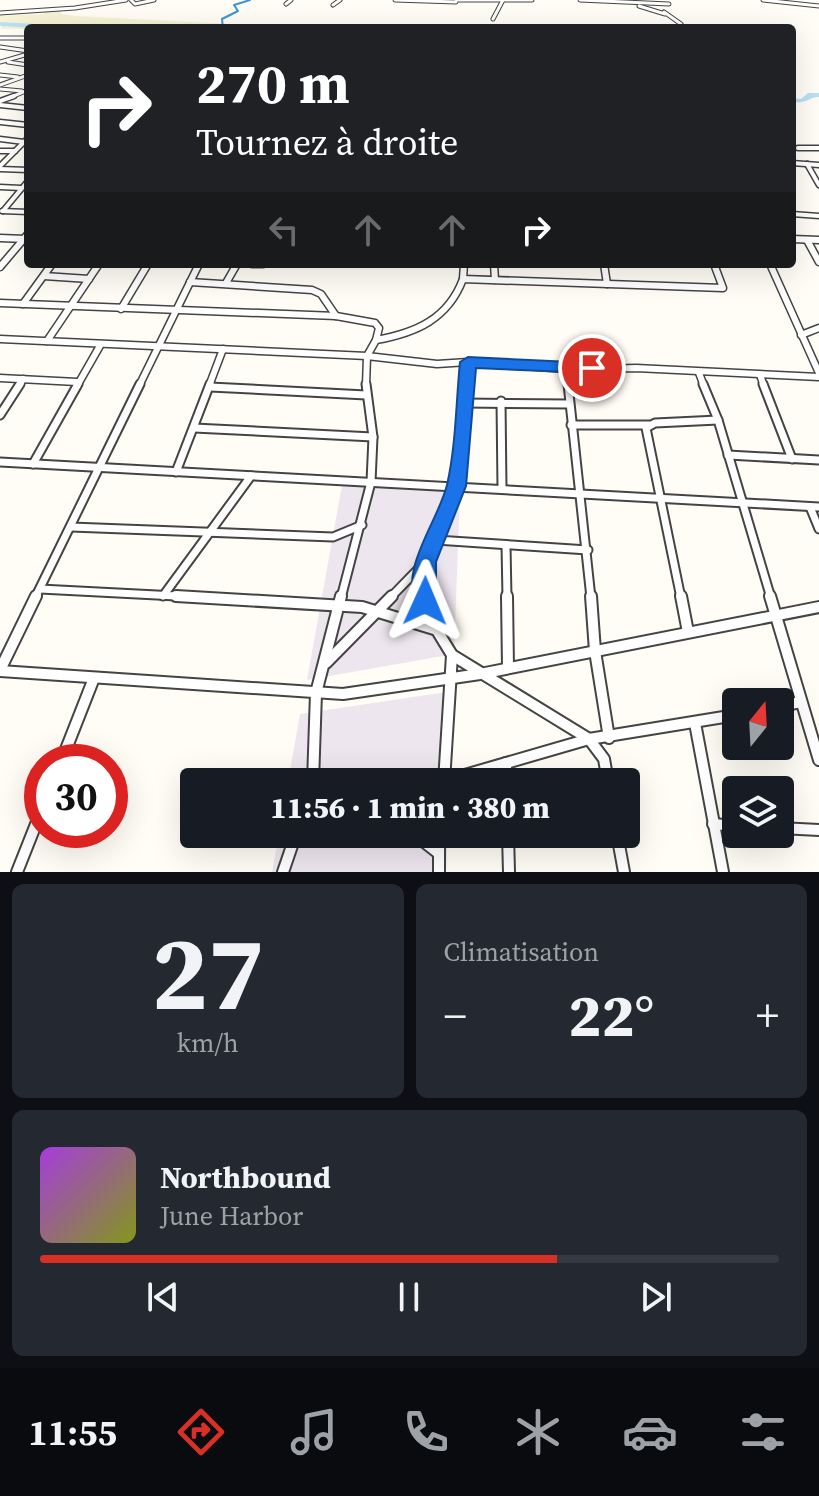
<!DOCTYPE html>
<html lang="fr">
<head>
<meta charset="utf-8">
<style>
  body { margin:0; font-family:"Source Serif 4",serif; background:#242831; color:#f1f3f6; height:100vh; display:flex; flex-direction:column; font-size:30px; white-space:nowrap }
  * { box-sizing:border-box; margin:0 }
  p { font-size:26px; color:#9ea1a6 }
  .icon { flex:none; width:44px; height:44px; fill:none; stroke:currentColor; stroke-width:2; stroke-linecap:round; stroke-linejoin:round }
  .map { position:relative; height:872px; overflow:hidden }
  .details { display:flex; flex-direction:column; gap:12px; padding:12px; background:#0d0f14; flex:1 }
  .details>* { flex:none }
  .guide { position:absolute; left:24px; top:24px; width:772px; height:244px; border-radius:8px; box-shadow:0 8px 32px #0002; background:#202124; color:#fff; overflow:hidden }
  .needle { width:52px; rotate:18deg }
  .tools { position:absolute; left:722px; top:688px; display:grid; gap:16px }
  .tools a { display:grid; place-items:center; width:72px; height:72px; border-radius:8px; background:#171b24; box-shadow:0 8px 32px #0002; font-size:40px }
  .speed { position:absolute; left:24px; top:744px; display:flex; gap:16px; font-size:40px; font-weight:700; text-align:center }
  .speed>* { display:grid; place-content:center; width:104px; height:104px; border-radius:50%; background:#171b24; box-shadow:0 8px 32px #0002; line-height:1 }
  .speed .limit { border:12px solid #d22; background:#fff; color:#111 }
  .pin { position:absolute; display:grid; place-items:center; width:68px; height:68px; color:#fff; margin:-34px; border:4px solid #fff; border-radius:50%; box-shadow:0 2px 8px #0007 }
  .me { position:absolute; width:88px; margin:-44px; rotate:1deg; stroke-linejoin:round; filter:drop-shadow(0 0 6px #0008) }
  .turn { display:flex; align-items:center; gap:28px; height:168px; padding:0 40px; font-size:36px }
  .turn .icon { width:104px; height:104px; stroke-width:2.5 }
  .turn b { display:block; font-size:56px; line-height:68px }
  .lanes { display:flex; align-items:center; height:76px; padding:0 40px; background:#0003; justify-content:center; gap:40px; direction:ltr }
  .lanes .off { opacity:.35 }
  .big { font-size:60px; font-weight:800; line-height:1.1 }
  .details .tile { flex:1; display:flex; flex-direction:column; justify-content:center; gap:12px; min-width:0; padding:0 28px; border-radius:12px; background:#242831 }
  .details .dial { align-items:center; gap:0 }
  .dial b { font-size:104px; line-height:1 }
  .song { display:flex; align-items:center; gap:24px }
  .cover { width:96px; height:96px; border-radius:12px; background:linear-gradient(135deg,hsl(280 70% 55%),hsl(70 70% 35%)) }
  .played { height:8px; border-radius:4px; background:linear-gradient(90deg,#d93025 70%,#363941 70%) }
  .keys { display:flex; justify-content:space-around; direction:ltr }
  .heat { display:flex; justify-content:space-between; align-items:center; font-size:44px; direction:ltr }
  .details .tiles { flex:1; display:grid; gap:12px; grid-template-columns:1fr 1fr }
  .tile:last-child { grid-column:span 2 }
  .trip { position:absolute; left:180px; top:768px; width:460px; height:80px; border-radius:8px; background:#171b24; box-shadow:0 8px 32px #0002; font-weight:800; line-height:80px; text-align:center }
  .tab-bar { display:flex; height:128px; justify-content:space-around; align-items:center; background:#090b0e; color:#9ea1a6 }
  .tab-bar .icon { width:56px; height:56px }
  .tab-bar .active { color:#d93025 }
  .tab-bar b { font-size:36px; color:#f1f3f6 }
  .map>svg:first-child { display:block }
</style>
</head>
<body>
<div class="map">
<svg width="819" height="872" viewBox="0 0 819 872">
  <rect width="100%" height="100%" fill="#fffdf5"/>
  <g fill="#eee6ef">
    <polygon points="342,485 460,492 454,654 307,680"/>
    <polygon points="453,691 450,782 288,782 300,714"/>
    <polygon points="279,834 448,834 446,872 272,872"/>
  </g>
  <polygon fill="#f6f3d4" points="47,10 61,10 61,14 75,16 289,27 0,29 4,23 0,21 0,16 43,14"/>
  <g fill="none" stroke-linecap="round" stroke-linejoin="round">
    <polyline stroke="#3f96cf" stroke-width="2" points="223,28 222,19 238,11 234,5 250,0"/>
    <polyline stroke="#b9e0f7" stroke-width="4" points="0,24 72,28"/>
    <path fill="#b9e0f7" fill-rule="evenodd" d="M808 93H819V97C808 97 808 104 792 102V98L801 99Z"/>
    <defs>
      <g id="street-far4">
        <polyline points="131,0 135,4 154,0"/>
        <polyline points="395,0 456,2"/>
        <polyline points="456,0 532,0"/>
        <polyline points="580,0 669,4"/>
        <polyline points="763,0 819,6"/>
        <polyline points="286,4 291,0"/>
        <polyline points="333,5 340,0"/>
        <polyline points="639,6 665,14"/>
        <polyline points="664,12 681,24"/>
        <polyline points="0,13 75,8 126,0"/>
        <polyline points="493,19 503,0"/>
        <polyline points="0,38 28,38"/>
        <polyline points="0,47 28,51"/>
        <polyline points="0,62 28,54"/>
        <polyline points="8,62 28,65"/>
        <polyline points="0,75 18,77"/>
        <polyline points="0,85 28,75"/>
        <polyline points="0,89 22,91"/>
        <polyline points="9,98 28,90"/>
      </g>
      <g id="street-far3">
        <polyline points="0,101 14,96"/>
        <polyline points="0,105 28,108"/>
        <polyline points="0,122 28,125"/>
        <polyline points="0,139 24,142"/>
        <polyline points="798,148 819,148"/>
        <polyline points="0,151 15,151"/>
        <polyline points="792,163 819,165"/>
        <polyline points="807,164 819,185"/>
        <polyline points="0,166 28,138"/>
        <polyline points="0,169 28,170"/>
        <polyline points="0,187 21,188"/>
        <polyline points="2,211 28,212"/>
        <polyline points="3,211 28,181"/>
        <polyline points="792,214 819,216"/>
      </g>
      <g id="street-far2">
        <polyline points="0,238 26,239"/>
        <polyline points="792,239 819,240"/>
        <polyline points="807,240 819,262"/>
        <polyline points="252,264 263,264"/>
        <polyline points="494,264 495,280"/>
        <polyline points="604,264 607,284"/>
        <polyline points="770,264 819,373"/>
        <polyline points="0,267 28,234"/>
        <polyline points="44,276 89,279"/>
        <polyline points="463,279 464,264"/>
        <polyline points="190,282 312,290 321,294 336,316"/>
        <polyline points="226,283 237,264"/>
        <polyline points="0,303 336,316 375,323 379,328 376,340"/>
        <polyline points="23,304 52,264"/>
        <polyline points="121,309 148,264"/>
        <polyline points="801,335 819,328"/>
        <path d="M0 339 367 356 376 340C416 333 448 319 463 279L723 288 714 264"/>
        <polyline points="47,341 99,264"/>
        <polyline points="468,362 566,369"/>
        <polyline points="699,373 704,386"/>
        <polyline points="760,375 764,386"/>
        <polyline points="0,378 77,382"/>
        <polyline points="19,386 23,379"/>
        <polyline points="77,386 101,344"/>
        <polyline points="139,386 199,264"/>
        <polyline points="209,386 223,349"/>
        <polyline points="366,386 367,356 437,364 468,362 466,386"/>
        <polyline points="568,386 566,370 636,368 819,377"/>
      </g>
      <g id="street-far1">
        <polyline points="568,384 591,598"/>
        <polyline points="703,384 718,420 771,598"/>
        <polyline points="763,384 792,459"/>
        <polyline points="210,387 366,395"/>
        <polyline points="501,401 502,489"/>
        <polyline points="463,403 569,404"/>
        <polyline points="0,415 20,384"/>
        <polyline points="571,425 649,425"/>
        <polyline points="194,428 373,437"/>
        <polyline points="728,455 819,460"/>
        <polyline points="0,462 819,507"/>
        <polyline points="33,464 78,384"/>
        <polyline points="176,472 210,384"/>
        <polyline points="810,507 819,529"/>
        <polyline points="71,527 333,537 362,525"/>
        <polyline points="436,540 588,550"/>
        <polyline points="506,545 507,598"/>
        <polyline points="40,589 215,598"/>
        <polyline points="163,596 251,476"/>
        <polyline points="35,598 140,384"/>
        <polyline points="341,598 371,482 373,437 366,384"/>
        <polyline points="390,598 425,562"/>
        <polyline points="425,598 425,562 456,486 466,384"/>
        <polyline points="681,598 646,428 655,423 718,420"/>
      </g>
      <g id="street">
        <polyline points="176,596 362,607 434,629"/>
        <polyline points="425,596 430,619 452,655 444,782"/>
        <polyline points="507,596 508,668"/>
        <polyline points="591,596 595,651 609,738"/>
        <polyline points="681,596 688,632"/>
        <polyline points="770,596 819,760"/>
        <polyline points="452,655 589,739 604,759 608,782"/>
        <polyline points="326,663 392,596"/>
        <polyline points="0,670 36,596"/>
        <polyline points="0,671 343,694 480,674 819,607"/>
        <polyline points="780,706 801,702"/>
        <polyline points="695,723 723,872"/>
        <polyline points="61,762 94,678"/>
        <polyline points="506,763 506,782"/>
        <polyline points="314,779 444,781 589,739 736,715"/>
        <polyline points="313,782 316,693 341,596"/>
        <polyline points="713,824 736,826"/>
        <polyline points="780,828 819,830"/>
        <polyline points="414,834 437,852"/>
        <polyline points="439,834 439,872"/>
        <polyline points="508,834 509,872"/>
        <polyline points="617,834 624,872"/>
        <polyline points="17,872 42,809"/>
        <polyline points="283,872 296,834"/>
      </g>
    </defs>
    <use href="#street-far4" stroke="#444" stroke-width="5"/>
    <use href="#street-far3" stroke="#444" stroke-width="7"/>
    <use href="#street-far2" stroke="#444" stroke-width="9"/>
    <use href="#street-far1" stroke="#444" stroke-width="11"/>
    <use href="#street" stroke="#444" stroke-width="14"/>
    <use href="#street-far4" stroke="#fff" stroke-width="3"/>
    <use href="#street-far3" stroke="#fff" stroke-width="4"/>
    <use href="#street-far2" stroke="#fff" stroke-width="6"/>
    <use href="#street-far1" stroke="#fff" stroke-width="7"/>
    <use href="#street" stroke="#fff" stroke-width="10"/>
  </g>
  <path fill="#1a73e8" stroke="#114b97" stroke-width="2" d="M468 357 592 363 600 368 592 373 476 368 466 486 436 562V601L433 608 425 610 417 608C398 569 438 522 447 485 456 446 456 402 460 362Z"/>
</svg>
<div class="tools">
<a><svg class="needle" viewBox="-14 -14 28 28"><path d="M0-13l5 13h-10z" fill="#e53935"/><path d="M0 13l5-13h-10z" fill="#9ea1a6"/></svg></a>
<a><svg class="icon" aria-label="layers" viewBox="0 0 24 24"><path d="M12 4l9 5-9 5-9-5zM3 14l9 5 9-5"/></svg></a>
</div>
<div class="speed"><div class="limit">30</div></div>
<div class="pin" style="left:592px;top:368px;background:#d93025"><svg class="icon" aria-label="arrive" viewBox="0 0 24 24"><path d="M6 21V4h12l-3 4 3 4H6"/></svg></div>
<svg class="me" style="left:425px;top:601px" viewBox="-20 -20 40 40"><path d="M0-17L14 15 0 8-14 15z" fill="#1a73e8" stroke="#fff" stroke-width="4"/></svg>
<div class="trip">11:56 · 1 min · 380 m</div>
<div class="guide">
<div class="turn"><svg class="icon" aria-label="right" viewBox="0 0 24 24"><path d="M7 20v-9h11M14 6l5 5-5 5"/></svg><div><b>270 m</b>Tournez à droite</div></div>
<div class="lanes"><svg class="icon off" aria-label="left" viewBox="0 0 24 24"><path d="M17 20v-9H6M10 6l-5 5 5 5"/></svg><svg class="icon off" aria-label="ahead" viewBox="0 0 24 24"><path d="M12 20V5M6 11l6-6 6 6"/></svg><svg class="icon off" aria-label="ahead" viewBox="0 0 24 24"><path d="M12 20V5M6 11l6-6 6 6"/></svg><svg class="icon" aria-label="right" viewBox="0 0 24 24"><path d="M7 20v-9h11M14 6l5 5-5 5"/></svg></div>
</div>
</div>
<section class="details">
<div class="tiles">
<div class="tile dial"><b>27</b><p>km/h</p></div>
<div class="tile"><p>Climatisation</p>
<div class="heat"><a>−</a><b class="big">22°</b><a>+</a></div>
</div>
<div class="tile">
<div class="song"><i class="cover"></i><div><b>Northbound</b><p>June Harbor</p></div></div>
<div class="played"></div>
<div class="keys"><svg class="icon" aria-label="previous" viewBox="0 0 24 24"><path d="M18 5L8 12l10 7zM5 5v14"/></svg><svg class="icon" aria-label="pause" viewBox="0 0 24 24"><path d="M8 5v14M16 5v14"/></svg><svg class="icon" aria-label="next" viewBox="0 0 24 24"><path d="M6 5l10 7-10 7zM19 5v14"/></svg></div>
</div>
</div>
</section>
<nav class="tab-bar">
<b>11:55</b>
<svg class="icon active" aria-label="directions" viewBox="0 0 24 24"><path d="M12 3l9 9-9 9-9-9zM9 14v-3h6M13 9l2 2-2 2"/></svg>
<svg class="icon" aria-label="music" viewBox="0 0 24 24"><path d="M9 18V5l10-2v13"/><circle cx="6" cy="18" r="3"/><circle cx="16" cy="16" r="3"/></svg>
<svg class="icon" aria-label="phone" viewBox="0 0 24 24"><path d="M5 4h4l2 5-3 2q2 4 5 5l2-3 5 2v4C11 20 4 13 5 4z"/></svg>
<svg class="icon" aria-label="climate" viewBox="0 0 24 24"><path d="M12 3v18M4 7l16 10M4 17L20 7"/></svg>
<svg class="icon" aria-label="car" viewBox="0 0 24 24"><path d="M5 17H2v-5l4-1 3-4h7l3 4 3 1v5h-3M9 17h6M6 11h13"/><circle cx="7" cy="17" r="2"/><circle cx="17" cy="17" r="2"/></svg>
<svg class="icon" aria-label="filters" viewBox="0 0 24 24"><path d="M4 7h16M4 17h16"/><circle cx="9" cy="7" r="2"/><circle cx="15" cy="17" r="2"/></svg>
</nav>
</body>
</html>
